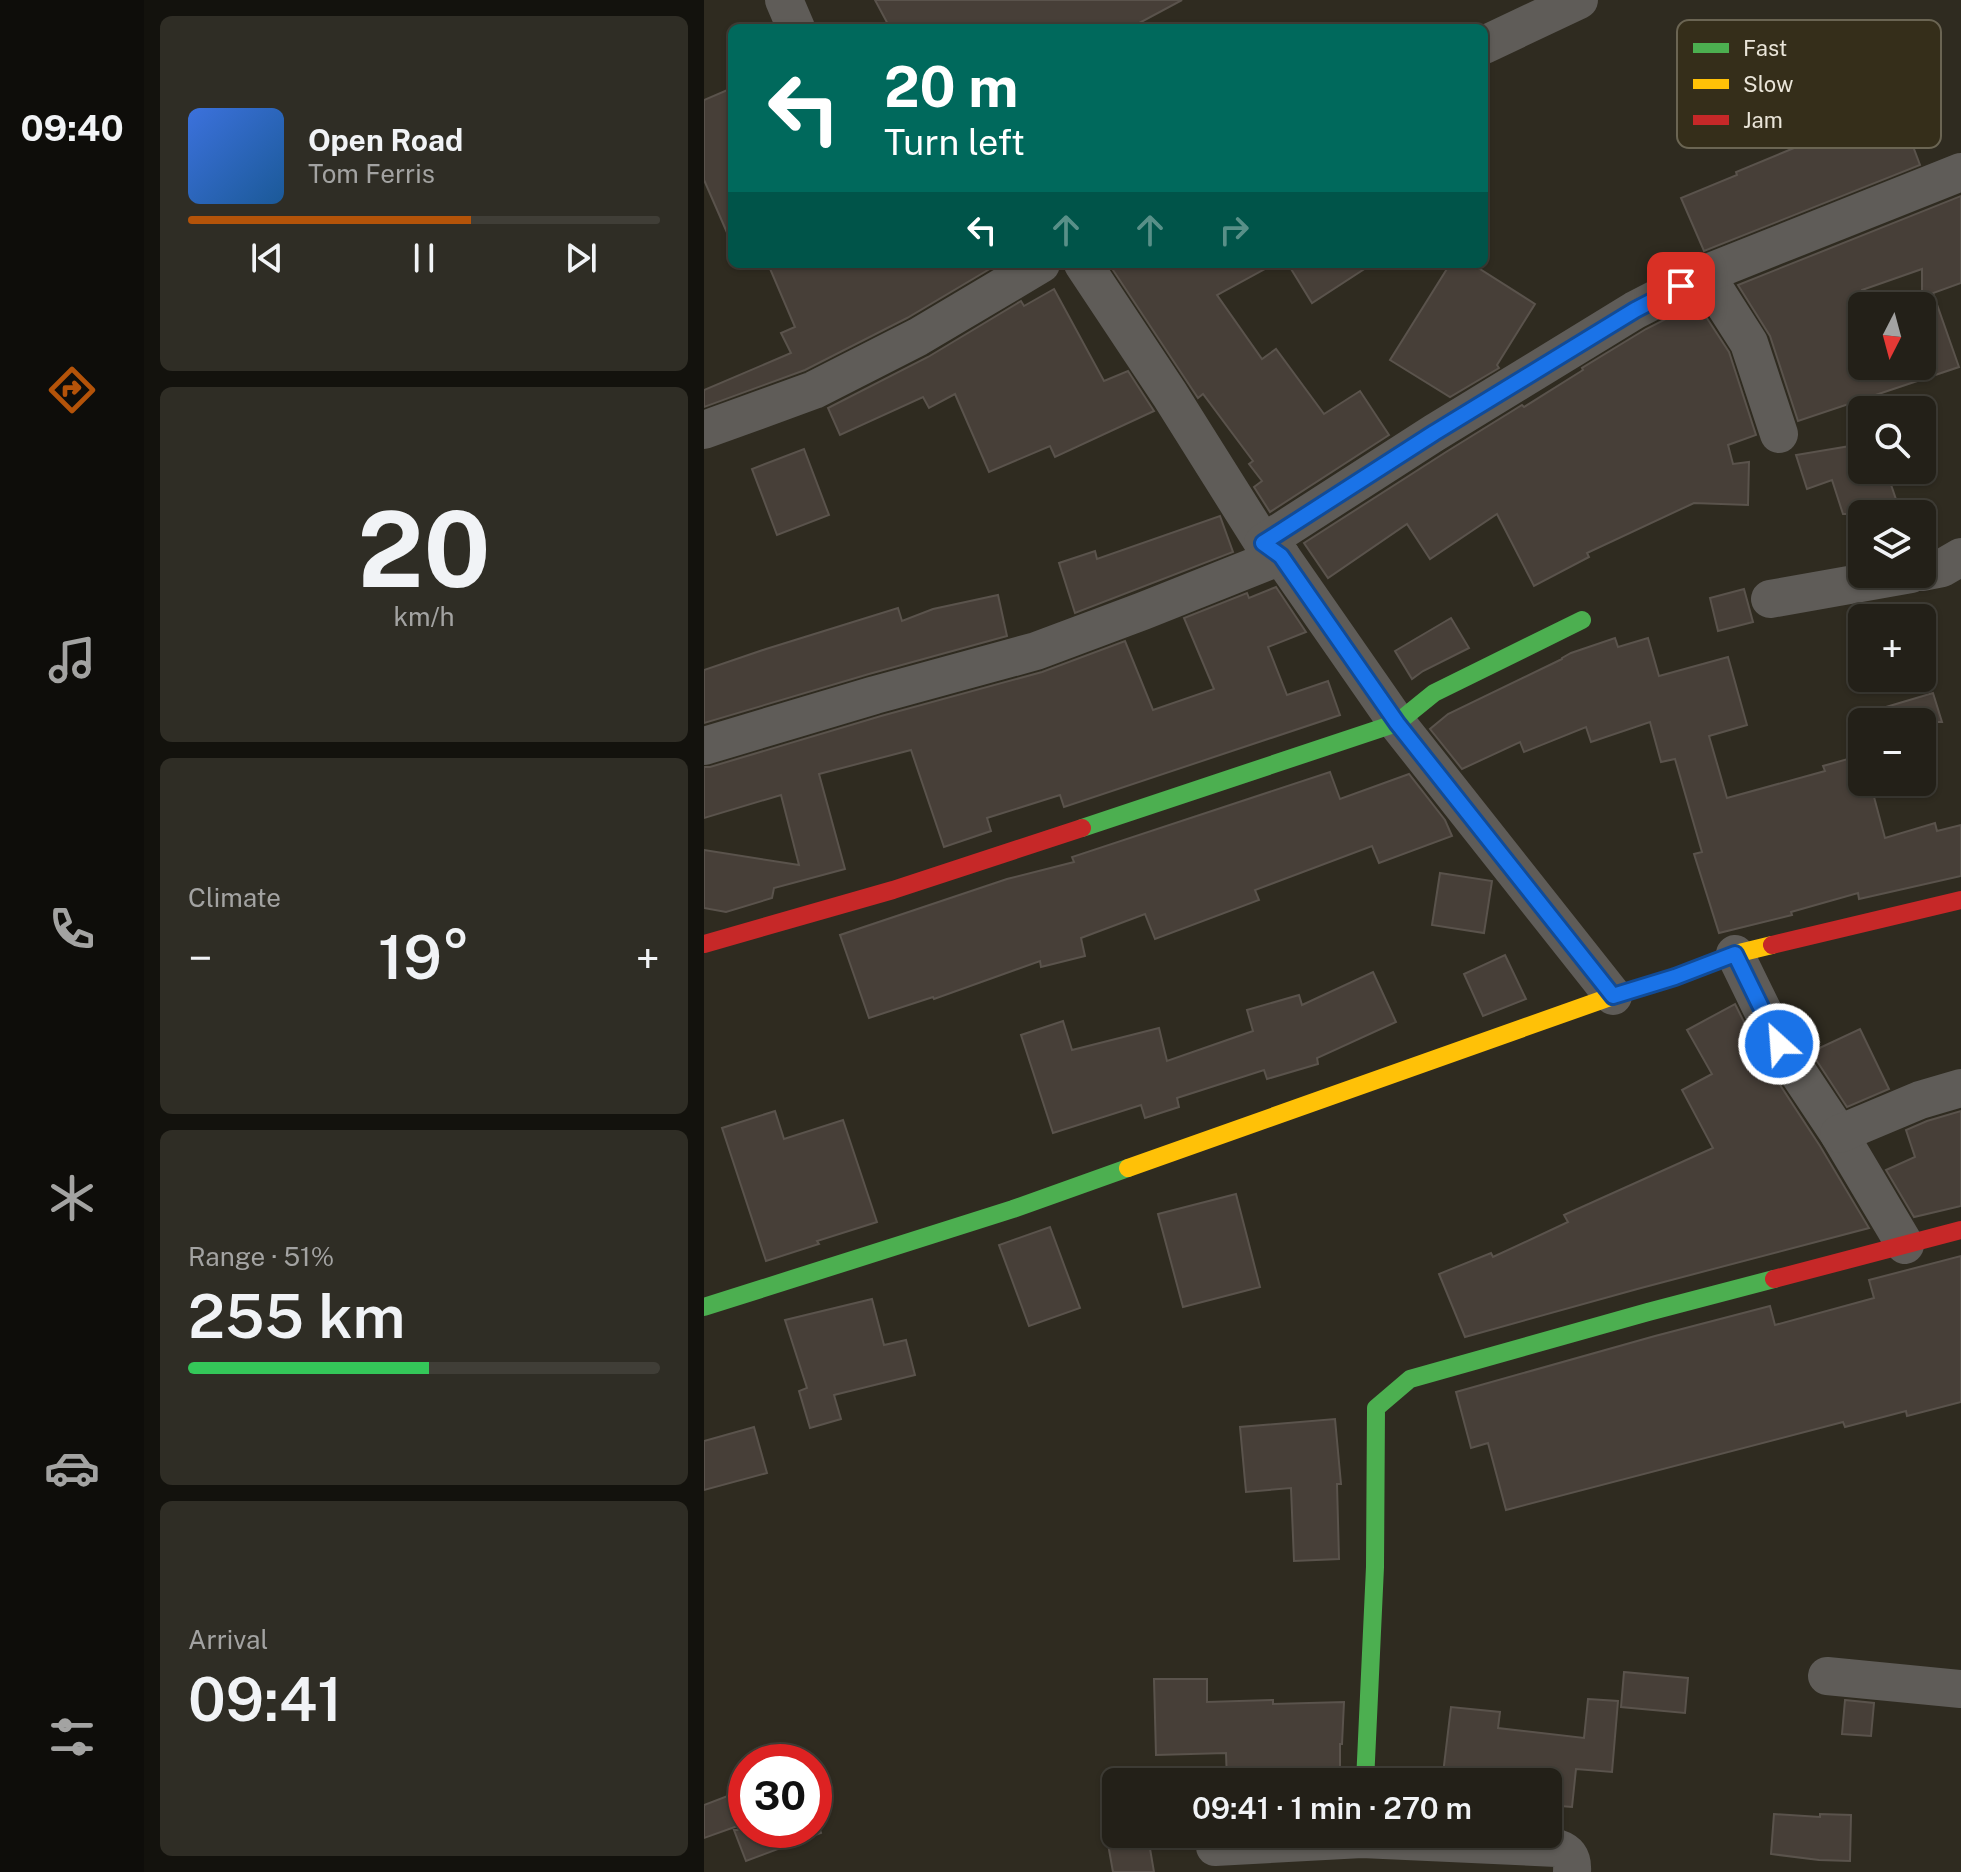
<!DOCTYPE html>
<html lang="en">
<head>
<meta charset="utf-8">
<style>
  body { margin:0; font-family:"Public Sans",sans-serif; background:#2f2d25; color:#f1f3f6; height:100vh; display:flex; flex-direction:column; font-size:30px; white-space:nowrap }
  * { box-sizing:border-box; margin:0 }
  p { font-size:26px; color:#a3a3a2 }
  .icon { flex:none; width:44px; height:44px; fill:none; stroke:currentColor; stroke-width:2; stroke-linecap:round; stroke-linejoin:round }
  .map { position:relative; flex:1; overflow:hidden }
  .panel { display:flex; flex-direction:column; gap:16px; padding:16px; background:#13120d; width:560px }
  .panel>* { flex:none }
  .banner { position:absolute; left:24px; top:24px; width:760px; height:244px; border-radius:12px; box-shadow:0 2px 6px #0004,0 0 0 2px #403e37; background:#00695c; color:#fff; overflow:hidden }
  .needle { width:52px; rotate:186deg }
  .buttons { position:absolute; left:1144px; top:292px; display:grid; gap:16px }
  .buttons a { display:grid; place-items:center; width:88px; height:88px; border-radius:12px; background:#232018; box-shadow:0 2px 6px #0004,0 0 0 2px #403e37; font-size:40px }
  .speed { position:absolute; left:24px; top:1744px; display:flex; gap:16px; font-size:40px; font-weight:700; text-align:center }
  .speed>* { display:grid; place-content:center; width:104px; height:104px; border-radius:50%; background:#232018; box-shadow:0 2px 6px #0004,0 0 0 2px #403e37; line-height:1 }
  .speed .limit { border:12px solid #d22; background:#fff; color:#111 }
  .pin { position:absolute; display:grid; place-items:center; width:68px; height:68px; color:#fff; margin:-34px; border-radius:16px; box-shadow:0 4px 12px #0006 }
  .me { position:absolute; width:88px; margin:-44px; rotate:334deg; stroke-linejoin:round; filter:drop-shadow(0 0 6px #0008) }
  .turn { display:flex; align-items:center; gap:28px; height:168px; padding:0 24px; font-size:36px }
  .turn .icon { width:104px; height:104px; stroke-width:2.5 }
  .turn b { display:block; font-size:56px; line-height:68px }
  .lanes { display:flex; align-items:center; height:76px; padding:0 24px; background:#0003; justify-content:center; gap:40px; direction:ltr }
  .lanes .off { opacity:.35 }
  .big { font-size:60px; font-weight:600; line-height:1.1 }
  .panel .card { flex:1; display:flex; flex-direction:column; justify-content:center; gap:12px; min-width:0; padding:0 28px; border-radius:12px; background:#2f2d25 }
  .panel .dial { align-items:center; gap:0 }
  .dial b { font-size:104px; line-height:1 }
  .song { display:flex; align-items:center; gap:24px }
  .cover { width:96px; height:96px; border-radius:12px; background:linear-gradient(135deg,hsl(220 70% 55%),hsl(210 70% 35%)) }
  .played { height:8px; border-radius:4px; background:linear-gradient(90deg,#b45309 60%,#403e37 60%) }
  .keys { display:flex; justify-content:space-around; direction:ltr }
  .heat { display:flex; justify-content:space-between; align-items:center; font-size:44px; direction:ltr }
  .charge { height:12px; border-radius:6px; background:linear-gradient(90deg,#34c759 51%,#403e37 0) }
  .trip { position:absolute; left:398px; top:1768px; width:460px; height:80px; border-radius:12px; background:#232018; box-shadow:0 2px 6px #0004,0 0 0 2px #403e37; font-weight:600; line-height:80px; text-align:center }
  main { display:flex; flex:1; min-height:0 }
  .tabs { display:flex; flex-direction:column; width:144px; justify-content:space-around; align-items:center; background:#0e0d0a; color:#a3a3a2 }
  .tabs .icon { width:56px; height:56px }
  .tabs .on { color:#b45309 }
  .tabs b { font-size:36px; color:#f1f3f6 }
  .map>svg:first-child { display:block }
</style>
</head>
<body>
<main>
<nav class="tabs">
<b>09:40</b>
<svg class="icon on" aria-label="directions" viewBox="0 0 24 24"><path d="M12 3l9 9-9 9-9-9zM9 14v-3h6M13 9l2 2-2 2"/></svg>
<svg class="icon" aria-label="music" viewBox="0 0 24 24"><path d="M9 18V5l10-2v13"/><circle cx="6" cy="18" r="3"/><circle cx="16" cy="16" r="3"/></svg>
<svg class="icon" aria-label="phone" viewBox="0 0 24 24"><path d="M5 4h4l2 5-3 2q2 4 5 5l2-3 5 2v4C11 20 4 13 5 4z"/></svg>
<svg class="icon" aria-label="climate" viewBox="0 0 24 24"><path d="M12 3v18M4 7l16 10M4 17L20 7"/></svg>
<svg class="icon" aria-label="car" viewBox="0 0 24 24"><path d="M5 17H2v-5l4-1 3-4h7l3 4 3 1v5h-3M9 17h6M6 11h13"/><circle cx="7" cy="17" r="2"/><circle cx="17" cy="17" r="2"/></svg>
<svg class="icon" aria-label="filters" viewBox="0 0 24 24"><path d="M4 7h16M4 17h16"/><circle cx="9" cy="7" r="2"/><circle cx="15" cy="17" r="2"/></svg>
</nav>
<section class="panel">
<div class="card">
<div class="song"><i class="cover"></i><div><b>Open Road</b><p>Tom Ferris</p></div></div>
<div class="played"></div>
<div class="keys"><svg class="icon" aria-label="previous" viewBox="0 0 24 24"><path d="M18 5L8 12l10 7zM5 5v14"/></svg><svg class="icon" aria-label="pause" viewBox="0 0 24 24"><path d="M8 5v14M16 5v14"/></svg><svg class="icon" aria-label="next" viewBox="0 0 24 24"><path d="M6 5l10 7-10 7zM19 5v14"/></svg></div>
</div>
<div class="card dial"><b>20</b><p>km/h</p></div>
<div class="card"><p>Climate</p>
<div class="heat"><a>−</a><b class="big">19°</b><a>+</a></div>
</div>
<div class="card"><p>Range · 51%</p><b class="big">255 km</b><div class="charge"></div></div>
<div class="card"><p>Arrival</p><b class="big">09:41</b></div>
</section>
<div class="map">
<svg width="1257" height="1872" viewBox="0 0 1257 1872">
  <rect width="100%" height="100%" fill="#2f2b20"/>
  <g fill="#473f38" stroke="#5a534c" stroke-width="2" fill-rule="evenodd">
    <polygon points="171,0 478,0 426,28 186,28"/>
    <polygon points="28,88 28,244 0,180 0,100"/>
    <polygon points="1195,109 1216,165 1000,251 977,198 1033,175 1032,172 1090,148 1126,136 1126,134"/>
    <path d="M1257 196V283L1229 293 1255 367 1094 421 1066 336 1034 285ZM1218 269V366H1158V290Z"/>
    <polygon points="64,264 294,264 203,318 101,370 0,407 0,390 87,353 77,333 91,327"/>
    <polygon points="405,264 570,264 513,295 558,359 572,349 620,414 656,391 685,435 566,512 550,487 558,481 545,464 549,461 499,394 494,398"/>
    <polygon points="584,264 668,264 608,303"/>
    <polygon points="746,264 768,264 831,304 793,365 795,368 746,397 686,360"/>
    <polygon points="350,289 400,381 424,371 450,411 351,457 346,446 285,472 251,394 225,408 219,397 136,435 124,408 224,357 317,301 320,306"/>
    <polygon points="993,303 1025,352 1052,435 1024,445 1029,464 1045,462 1044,505 990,503 883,553 885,557 830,586 793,514 726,559 703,524 624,578 600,543 742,452 818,405 820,407 879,370 878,368 942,329"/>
    <polygon points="1158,444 1158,470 1182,470 1197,514 1139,514 1128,480 1103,489 1092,455"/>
    <polygon points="100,449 125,515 73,535 48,469"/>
    <polygon points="516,516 529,552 371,613 355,563 391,551 393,559"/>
    <polygon points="572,587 602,632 564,647 583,695 624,681 636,715 360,807 356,795 283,818 287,831 240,847 207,750 115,774 141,869 70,888 68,898 22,912 0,908 0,850 95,865 77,795 0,818 0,767 6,767 177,716 338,672 421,641 449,710 510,689 480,618 543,593 545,598"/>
    <polygon points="1040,589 1049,622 1014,631 1006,598"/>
    <polygon points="294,595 303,636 165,674 0,723 0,670 62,649 194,608 198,621 229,609"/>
    <polygon points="747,618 765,648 719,671 708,679 691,651"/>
    <polygon points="911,638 914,647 944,638 955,676 1024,657 1043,725 1005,736 1023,798 1121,771 1119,766 1158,755 1158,782 1166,782 1181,838 1231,823 1233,831 1257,825 1257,876 1155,899 1154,893 1087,912 1088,915 1015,933 990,854 998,852 971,759 957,762 946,722 887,742 882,727 820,752 816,742 758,769 726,729 744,714 858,659 858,658 867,653"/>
    <polygon points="1229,693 1238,722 1156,722 1155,715"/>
    <polygon points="626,772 636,799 705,774 741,820 748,836 675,863 668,846 551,890 555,900 451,939 441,914 377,938 381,956 337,967 336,961 230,999 229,997 165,1018 136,935 303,879 370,862 368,857"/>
    <polygon points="736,873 788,881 780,933 728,925"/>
    <polygon points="801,955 822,999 779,1016 760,974"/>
    <polygon points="669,972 692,1022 613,1058 614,1064 563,1079 560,1070 473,1098 475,1107 441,1118 437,1105 349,1133 317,1035 359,1021 368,1050 455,1028 463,1061 549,1031 543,1010 595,995 598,1005"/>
    <polygon points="1031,1004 1057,1056 1116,1146 1165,1228 937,1288 761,1337 735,1274 787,1253 789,1257 864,1222 860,1215 1009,1148 978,1090 1008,1074 983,1030"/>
    <polygon points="1156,1029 1185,1089 1143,1107 1107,1052"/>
    <polygon points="71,1111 80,1139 139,1120 173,1222 113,1241 115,1244 62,1261 18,1128"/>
    <polygon points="1257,1111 1257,1206 1210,1217 1182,1170 1211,1157 1202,1130 1223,1121"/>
    <polygon points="532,1194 556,1287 479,1307 454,1214"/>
    <polygon points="346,1227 376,1308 325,1326 295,1245"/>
    <polygon points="1257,1256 1257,1402 1203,1416 1202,1411 1141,1427 1139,1422 802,1510 784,1443 767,1448 752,1392 951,1336 1066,1306 1071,1325 1170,1298 1165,1280"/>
    <polygon points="168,1299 180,1345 202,1340 211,1375 130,1395 137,1419 106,1428 95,1391 103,1388 81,1320"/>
    <polygon points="631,1419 637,1484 633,1484 635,1559 590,1561 587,1488 542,1492 536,1427"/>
    <polygon points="50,1427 63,1473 0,1490 0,1441"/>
    <polygon points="920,1672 984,1678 981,1713 917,1707"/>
    <polygon points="450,1679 503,1679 503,1702 569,1700 569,1704 640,1702 638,1744 636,1744 636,1782 523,1782 522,1753 452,1755"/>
    <polygon points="884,1699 914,1701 908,1772 872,1769 868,1807 844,1805 844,1782 738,1782 747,1707 796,1712 794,1728 880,1738"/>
    <polygon points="1141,1700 1170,1703 1167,1736 1138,1734"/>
    <polygon points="42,1789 42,1823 0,1838 0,1805"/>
    <polygon points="1070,1814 1116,1817 1116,1814 1147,1815 1146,1861 1115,1860 1067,1854"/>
    <polygon points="30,1830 116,1830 117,1833 42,1861"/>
    <polygon points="444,1837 450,1872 409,1872 404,1844"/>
  </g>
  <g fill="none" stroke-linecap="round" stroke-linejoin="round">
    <g stroke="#5f5c58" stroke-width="38">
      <polyline points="80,0 92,28"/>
      <polyline points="780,45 875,0"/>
      <polyline points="379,264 466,395 559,543 577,556 693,723 909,996"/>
      <polyline points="1001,274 1045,343 1075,434"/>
      <polyline points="0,430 110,390 214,337 337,264"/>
      <polyline points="559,543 730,433 931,310 1001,274 1257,172"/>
      <polyline points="1218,572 1238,568 1257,557"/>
      <polyline points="1066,599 1207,574"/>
      <polyline points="0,746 171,695 332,651 439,611 577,556"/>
      <polyline points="1031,954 1075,1044 1135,1134 1201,1245"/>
      <polyline points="1135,1134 1216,1100 1257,1088"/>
      <polyline points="1123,1676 1257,1689"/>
      <path d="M511 1847 658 1839 853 1848C865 1852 869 1859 868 1872"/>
    </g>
    <g stroke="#4caf50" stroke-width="18">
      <polyline points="378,828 693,723 730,693 878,620"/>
      <polyline points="0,1307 309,1209 424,1168"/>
      <polyline points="661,1782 671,1567 672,1408 706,1379 944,1312 1070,1279"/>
    </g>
    <polyline stroke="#ffc107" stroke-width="18" points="424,1168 909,996 971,977 1031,954 1068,945"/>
    <g stroke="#c62828" stroke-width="18">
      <polyline points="0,944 189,890 378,828"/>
      <polyline points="1068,945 1257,900"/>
      <polyline points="1070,1279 1257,1230"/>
    </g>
  </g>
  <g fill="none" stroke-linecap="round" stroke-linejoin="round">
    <defs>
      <polyline id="route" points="977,286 931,310 730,433 559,543 577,556 693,723 909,996 971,977 1031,954 1075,1044"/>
    </defs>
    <use href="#route" stroke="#114b97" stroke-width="20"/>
    <use href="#route" stroke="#1a73e8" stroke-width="14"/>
  </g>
  <rect x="973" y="20" width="264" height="128" rx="12" fill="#352e1a" stroke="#6b6553" stroke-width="2"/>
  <rect x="989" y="43" width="36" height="10" fill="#4caf50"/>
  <rect x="989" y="79" width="36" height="10" fill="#ffc107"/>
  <rect x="989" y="115" width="36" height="10" fill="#c62828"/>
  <g font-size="22" fill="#eae5d9">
    <text x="1039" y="56">Fast</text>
    <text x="1039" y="92">Slow</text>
    <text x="1039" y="128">Jam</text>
  </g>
</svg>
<div class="buttons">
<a><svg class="needle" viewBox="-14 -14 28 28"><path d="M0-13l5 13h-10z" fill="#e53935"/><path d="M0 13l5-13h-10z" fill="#a3a3a2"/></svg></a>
<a><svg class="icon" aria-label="search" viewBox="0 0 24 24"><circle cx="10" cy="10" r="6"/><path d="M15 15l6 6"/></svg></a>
<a><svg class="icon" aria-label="layers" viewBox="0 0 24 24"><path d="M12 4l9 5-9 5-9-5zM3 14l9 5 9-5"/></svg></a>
<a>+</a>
<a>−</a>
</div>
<div class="speed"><div class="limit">30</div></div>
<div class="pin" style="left:977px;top:286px;background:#d93025"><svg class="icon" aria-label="arrive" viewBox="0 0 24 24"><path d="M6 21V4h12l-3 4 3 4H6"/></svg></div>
<svg class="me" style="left:1075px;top:1044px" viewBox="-20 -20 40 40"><circle r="17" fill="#1a73e8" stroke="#fff" stroke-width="3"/><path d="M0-11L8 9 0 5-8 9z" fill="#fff"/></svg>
<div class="trip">09:41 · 1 min · 270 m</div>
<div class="banner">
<div class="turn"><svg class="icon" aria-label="left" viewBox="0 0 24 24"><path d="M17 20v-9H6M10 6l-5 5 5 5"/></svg><div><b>20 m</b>Turn left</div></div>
<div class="lanes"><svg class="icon" aria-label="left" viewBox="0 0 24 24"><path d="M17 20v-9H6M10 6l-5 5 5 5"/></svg><svg class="icon off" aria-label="ahead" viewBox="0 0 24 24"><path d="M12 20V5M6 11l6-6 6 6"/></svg><svg class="icon off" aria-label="ahead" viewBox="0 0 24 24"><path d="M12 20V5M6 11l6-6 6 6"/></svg><svg class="icon off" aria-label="right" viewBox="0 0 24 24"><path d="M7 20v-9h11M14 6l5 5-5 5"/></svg></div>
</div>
</div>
</main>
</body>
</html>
